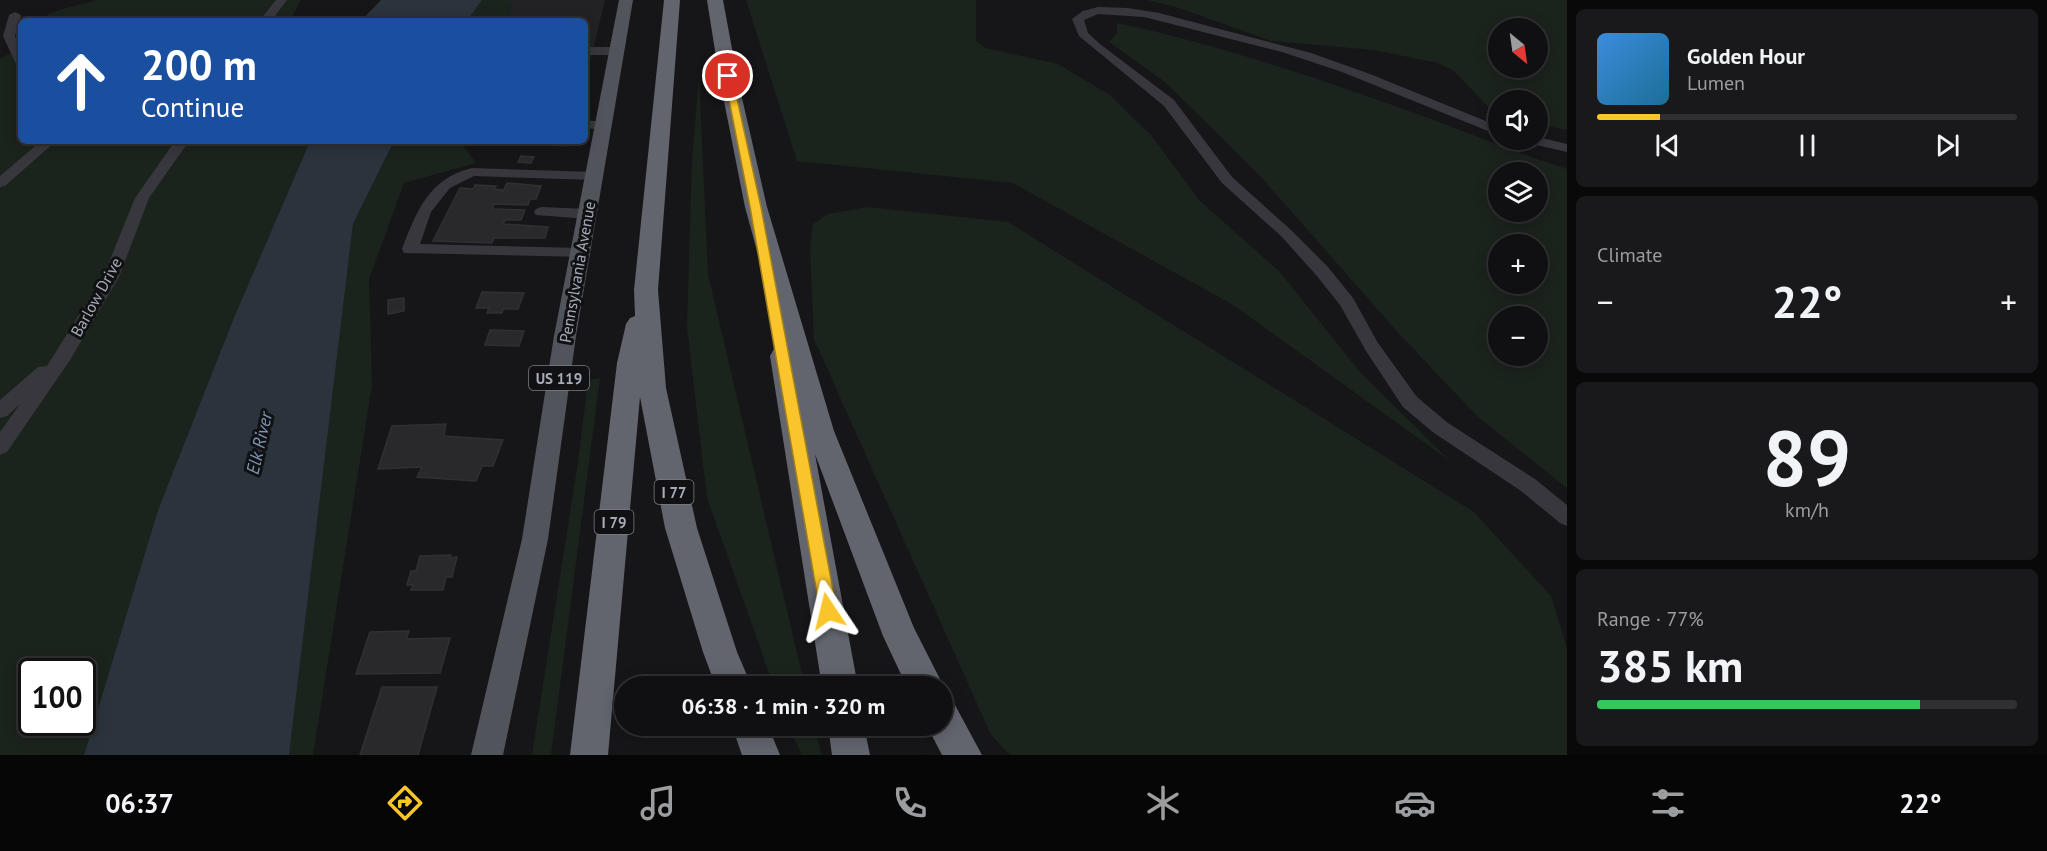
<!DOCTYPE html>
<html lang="en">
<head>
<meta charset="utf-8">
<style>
  body { margin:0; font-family:"PT Sans",sans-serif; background:#19191b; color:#f1f3f6; height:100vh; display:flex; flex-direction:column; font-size:22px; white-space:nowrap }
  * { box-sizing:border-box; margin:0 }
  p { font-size:20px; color:#9c9d9f }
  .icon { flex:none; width:33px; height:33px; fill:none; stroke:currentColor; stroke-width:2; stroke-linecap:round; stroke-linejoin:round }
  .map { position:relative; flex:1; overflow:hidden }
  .drawer { display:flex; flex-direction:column; gap:9px; padding:9px; background:#09090a; width:480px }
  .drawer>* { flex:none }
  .top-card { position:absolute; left:18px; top:18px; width:570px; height:126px; border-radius:9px; box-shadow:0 3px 15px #0003,0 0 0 2px #303032; background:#1a4fa0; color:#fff; overflow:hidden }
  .needle { width:39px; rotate:151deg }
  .controls { position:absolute; left:1488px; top:18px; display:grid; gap:12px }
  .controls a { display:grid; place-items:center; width:60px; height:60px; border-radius:50%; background:#101012; box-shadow:0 3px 15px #0003,0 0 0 2px #303032; font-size:30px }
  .speed { position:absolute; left:18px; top:658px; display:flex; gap:12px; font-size:30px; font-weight:700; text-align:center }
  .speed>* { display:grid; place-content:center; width:78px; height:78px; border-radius:50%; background:#101012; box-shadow:0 3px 15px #0003,0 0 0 2px #303032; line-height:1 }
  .speed .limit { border:3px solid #111; border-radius:9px; background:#fff; color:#111 }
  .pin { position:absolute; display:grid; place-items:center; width:51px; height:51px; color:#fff; margin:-26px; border:3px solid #fff; border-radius:50%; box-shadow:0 2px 6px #0007 }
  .me { position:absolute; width:66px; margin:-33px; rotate:350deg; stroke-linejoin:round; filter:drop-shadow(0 0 4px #0008) }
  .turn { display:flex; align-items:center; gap:21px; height:126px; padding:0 24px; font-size:27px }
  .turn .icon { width:78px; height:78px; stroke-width:2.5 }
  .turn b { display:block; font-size:42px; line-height:51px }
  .big { font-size:45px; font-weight:600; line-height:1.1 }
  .drawer .tile { flex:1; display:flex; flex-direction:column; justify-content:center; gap:9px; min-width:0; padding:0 21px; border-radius:9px; background:#19191b }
  .drawer .dial { align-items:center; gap:0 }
  .dial b { font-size:78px; line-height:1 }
  .song { display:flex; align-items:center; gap:18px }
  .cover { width:72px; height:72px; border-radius:9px; background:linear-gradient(135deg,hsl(210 70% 55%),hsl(200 70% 35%)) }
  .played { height:6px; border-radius:3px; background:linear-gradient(90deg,#fac52b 15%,#303032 15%) }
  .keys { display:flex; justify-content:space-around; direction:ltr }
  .heat { display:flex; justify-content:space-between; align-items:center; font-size:33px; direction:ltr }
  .charge { height:9px; border-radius:4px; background:linear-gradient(90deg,#34c759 77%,#303032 0) }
  .trip { position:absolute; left:614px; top:676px; width:339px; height:60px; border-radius:30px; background:#101012; box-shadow:0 3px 15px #0003,0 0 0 2px #303032; font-weight:600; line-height:60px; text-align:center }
  .menu { display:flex; height:96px; justify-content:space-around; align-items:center; background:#060607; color:#9c9d9f }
  .menu .icon { width:42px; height:42px }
  .menu .current { color:#fac52b }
  .menu b { font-size:27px; color:#f1f3f6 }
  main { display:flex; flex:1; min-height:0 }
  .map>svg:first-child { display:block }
</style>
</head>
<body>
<main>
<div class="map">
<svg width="1567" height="755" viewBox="0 0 1567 755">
  <rect width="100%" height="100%" fill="#161618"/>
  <g fill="#222225">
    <polygon points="510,0 605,0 585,82 585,21 507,21 511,11"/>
    <polygon points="460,141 571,141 569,147"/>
  </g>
  <g fill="#1b231d" fill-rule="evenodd">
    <polygon points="97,0 301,0 290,21 33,21 62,9"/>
    <polygon points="482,0 510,0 511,11 507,21 467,21"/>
    <polygon points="746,0 976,0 976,40 985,48 1058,64 1110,95 1152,136 1199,200 1279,271 1360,372 1450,461 1233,305 1013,183 797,161"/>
    <path d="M1147 0H1567V130L1538 124V100H1498V114L1493 112 1454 71 1438 63 1374 50 1271 41 1176 7ZM1538 28V68H1498V28Z"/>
    <path d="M1117 23C1216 44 1314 77 1409 111 1462 130 1513 152 1567 169V488L1478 417 1401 336 1261 177 1165 82 1109 42 1117 33ZM1498 172H1538V212H1498ZM1498 244H1538V284H1498ZM1498 316H1538V356H1498Z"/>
    <path d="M21 44V141H310L233 320 158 510 84 755H0V59L19 48ZM32 672H82V723H32Z"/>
    <polygon points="699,76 708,274 805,687 774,687 707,498 687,327 692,161"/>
    <polygon points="394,141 460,141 476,163 404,183 369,279 372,385 313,755 289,755 353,224"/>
    <polygon points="867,207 1008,222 1474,512 1551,596 1567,648 1567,755 1010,755 991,735 814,339 810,247 813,224 828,214"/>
    <polygon points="600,378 551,755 532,755 578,462 588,380"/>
    <polygon points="788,726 815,726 821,755 802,755"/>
  </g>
  <g fill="#2b333c">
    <polygon points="381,0 482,0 467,21 361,21"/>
    <polygon points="310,141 394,141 353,224 289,755 84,755 158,510 233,320"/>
  </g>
  <g fill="#29292c" stroke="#303034" stroke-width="1.5">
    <polygon points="521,156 534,157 531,163 518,162"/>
    <polygon points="507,183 541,186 536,199 530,199 528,205 494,204 492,209 525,210 521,220 505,220 503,224 548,227 545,238 494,238 492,243 433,241 460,188 473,189 475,185 496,186 494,189 502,190 502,193"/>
    <polygon points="482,292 524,293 518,309 503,309 502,313 487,313 489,308 476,308"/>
    <polygon points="404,298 404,311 388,314 388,300"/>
    <polygon points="490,330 524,331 519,346 485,345"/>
    <polygon points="446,424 444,436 503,440 493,466 482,466 476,481 417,477 422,467 378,469 392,426"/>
    <polygon points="451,555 450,558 457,557 452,577 446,577 443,590 411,590 413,585 407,585 411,571 416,571 420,556"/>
    <polygon points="409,631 406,639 450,638 440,673 356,674 370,632"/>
    <polygon points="382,687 437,687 418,755 360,755"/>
  </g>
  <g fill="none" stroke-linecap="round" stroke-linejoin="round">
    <g fill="#37373d" fill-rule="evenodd">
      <polygon points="276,0 287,0 271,21 259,21"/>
      <polygon points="1098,7 1128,8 1159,13 1311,53 1370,74 1498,126 1498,134 1493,133 1342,72 1282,52 1144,17 1098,14 1084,20 1088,33 1100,44 1174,100 1232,177 1291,230 1328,267 1353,298 1378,343 1417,397 1448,423 1535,479 1567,505 1567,526 1560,523 1521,491 1434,433 1403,407 1366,351 1340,305 1316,275 1281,236 1222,183 1164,106 1079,36 1072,19 1083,11"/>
      <polygon points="15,12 21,15 15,36 21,49 21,66 15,62 3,36 9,15"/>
      <polygon points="585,47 617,47 623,51 617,55 585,55"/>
      <polygon points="585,120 604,122 611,126 604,130 585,128"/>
      <polygon points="1538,137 1567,144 1567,152 1528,143 1526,140 1538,140"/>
      <polygon points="41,141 56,141 5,186 0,187 0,176"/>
      <polygon points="175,141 189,141 149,198 119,277 70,360 7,452 0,455 0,432 20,404 7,416 0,418 0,400 38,367 47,366 103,277 135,198"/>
      <path d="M472 168 594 172 601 176 594 180 474 176 450 188 431 212 420 244 581 248 589 253 587 257 404 253 402 249C416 212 429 178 472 168Z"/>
      <polygon points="541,207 588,209 595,214 588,219 536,215 534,212 536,209"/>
    </g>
    <polygon fill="#52545c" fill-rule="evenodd" points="619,0 633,0 576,336 548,539 503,755 471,755 522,539 554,336"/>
    <g fill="#62656e" fill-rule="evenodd">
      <polygon points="664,0 680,0 658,290 666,388 697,528 737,652 752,687 716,687 703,652 665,528 640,397 608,755 570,755 617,363 626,324 630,318 635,316 634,290"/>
      <polygon points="707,0 723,0 737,76 767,207 834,431 914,628 944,687 942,691 942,687 907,687 883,636 815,454 858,687 822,687 770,356 774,349 783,346 745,207 719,76"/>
      <polygon points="942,700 955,705 982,755 942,755 927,726 942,726"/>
      <polygon points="732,726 768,726 780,755 742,755"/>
      <polygon points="828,726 864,726 870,755 832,755"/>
    </g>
  </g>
  <polygon fill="#fac52b" stroke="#a2801c" stroke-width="1.5" points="724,74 732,76 761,207 837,611 834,616 828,619 822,616 820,611 750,207"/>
  <g text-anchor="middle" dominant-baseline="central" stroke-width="6" stroke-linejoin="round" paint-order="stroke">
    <g fill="#111113" stroke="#7a7d86" stroke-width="1.5">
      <rect x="529" y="366" width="60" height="24" rx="4.5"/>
      <rect x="654.5" y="480" width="39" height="24" rx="4.5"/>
      <rect x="594.5" y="510" width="39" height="24" rx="4.5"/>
    </g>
    <g font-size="15" font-weight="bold" fill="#a7abb8">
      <text x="559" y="378">US 119</text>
      <text x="674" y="492">I 77</text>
      <text x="614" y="522">I 79</text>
    </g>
    <g font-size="16" fill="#a7abb8" stroke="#111113">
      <text transform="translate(577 272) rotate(-80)">Pennsylvania Avenue</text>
      <text transform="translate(96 297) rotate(-61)">Barlow Drive</text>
    </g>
    <g font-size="18" font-style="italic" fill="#7c96b5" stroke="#111113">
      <text transform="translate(259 443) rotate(-77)">Elk River</text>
    </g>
  </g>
</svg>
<div class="controls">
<a><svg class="needle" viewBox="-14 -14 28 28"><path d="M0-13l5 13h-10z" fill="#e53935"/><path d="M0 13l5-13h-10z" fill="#9c9d9f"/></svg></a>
<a><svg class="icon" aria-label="sound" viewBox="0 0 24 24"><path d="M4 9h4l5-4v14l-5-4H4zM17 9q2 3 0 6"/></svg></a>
<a><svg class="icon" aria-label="layers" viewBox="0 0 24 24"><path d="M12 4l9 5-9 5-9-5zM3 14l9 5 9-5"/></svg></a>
<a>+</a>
<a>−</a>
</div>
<div class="speed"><div class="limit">100</div></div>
<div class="pin" style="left:728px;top:76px;background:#d93025"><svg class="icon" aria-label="arrive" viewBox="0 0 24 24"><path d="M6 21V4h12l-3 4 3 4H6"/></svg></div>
<svg class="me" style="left:828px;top:611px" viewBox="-20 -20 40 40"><path d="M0-17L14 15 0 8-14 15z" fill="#fac52b" stroke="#fff" stroke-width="4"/></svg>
<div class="trip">06:38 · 1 min · 320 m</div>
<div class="top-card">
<div class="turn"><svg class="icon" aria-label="ahead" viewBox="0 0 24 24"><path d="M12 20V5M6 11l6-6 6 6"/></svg><div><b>200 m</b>Continue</div></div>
</div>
</div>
<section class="drawer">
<div class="tile">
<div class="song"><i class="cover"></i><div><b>Golden Hour</b><p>Lumen</p></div></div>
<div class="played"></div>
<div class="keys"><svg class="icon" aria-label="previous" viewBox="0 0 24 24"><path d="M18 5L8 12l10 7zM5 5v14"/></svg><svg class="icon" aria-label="pause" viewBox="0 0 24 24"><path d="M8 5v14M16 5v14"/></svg><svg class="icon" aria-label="next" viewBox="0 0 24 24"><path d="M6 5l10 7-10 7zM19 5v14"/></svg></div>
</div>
<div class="tile"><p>Climate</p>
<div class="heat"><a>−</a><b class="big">22°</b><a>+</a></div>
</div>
<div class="tile dial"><b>89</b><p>km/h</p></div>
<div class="tile"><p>Range · 77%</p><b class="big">385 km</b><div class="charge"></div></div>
</section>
</main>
<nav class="menu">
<b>06:37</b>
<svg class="icon current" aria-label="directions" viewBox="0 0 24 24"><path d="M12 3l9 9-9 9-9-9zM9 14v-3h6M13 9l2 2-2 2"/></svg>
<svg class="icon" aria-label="music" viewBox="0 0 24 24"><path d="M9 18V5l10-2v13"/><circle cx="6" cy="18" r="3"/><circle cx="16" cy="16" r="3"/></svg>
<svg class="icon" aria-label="phone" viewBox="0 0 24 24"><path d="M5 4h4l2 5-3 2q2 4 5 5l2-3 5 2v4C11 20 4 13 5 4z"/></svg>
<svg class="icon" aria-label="climate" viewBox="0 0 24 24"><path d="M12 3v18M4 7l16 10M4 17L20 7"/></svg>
<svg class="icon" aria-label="car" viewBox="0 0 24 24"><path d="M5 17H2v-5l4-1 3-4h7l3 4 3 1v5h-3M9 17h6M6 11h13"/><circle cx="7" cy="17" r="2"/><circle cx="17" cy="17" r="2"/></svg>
<svg class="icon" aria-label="filters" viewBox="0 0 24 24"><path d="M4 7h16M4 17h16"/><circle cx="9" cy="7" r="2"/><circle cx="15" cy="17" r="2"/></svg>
<b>22°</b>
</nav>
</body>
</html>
